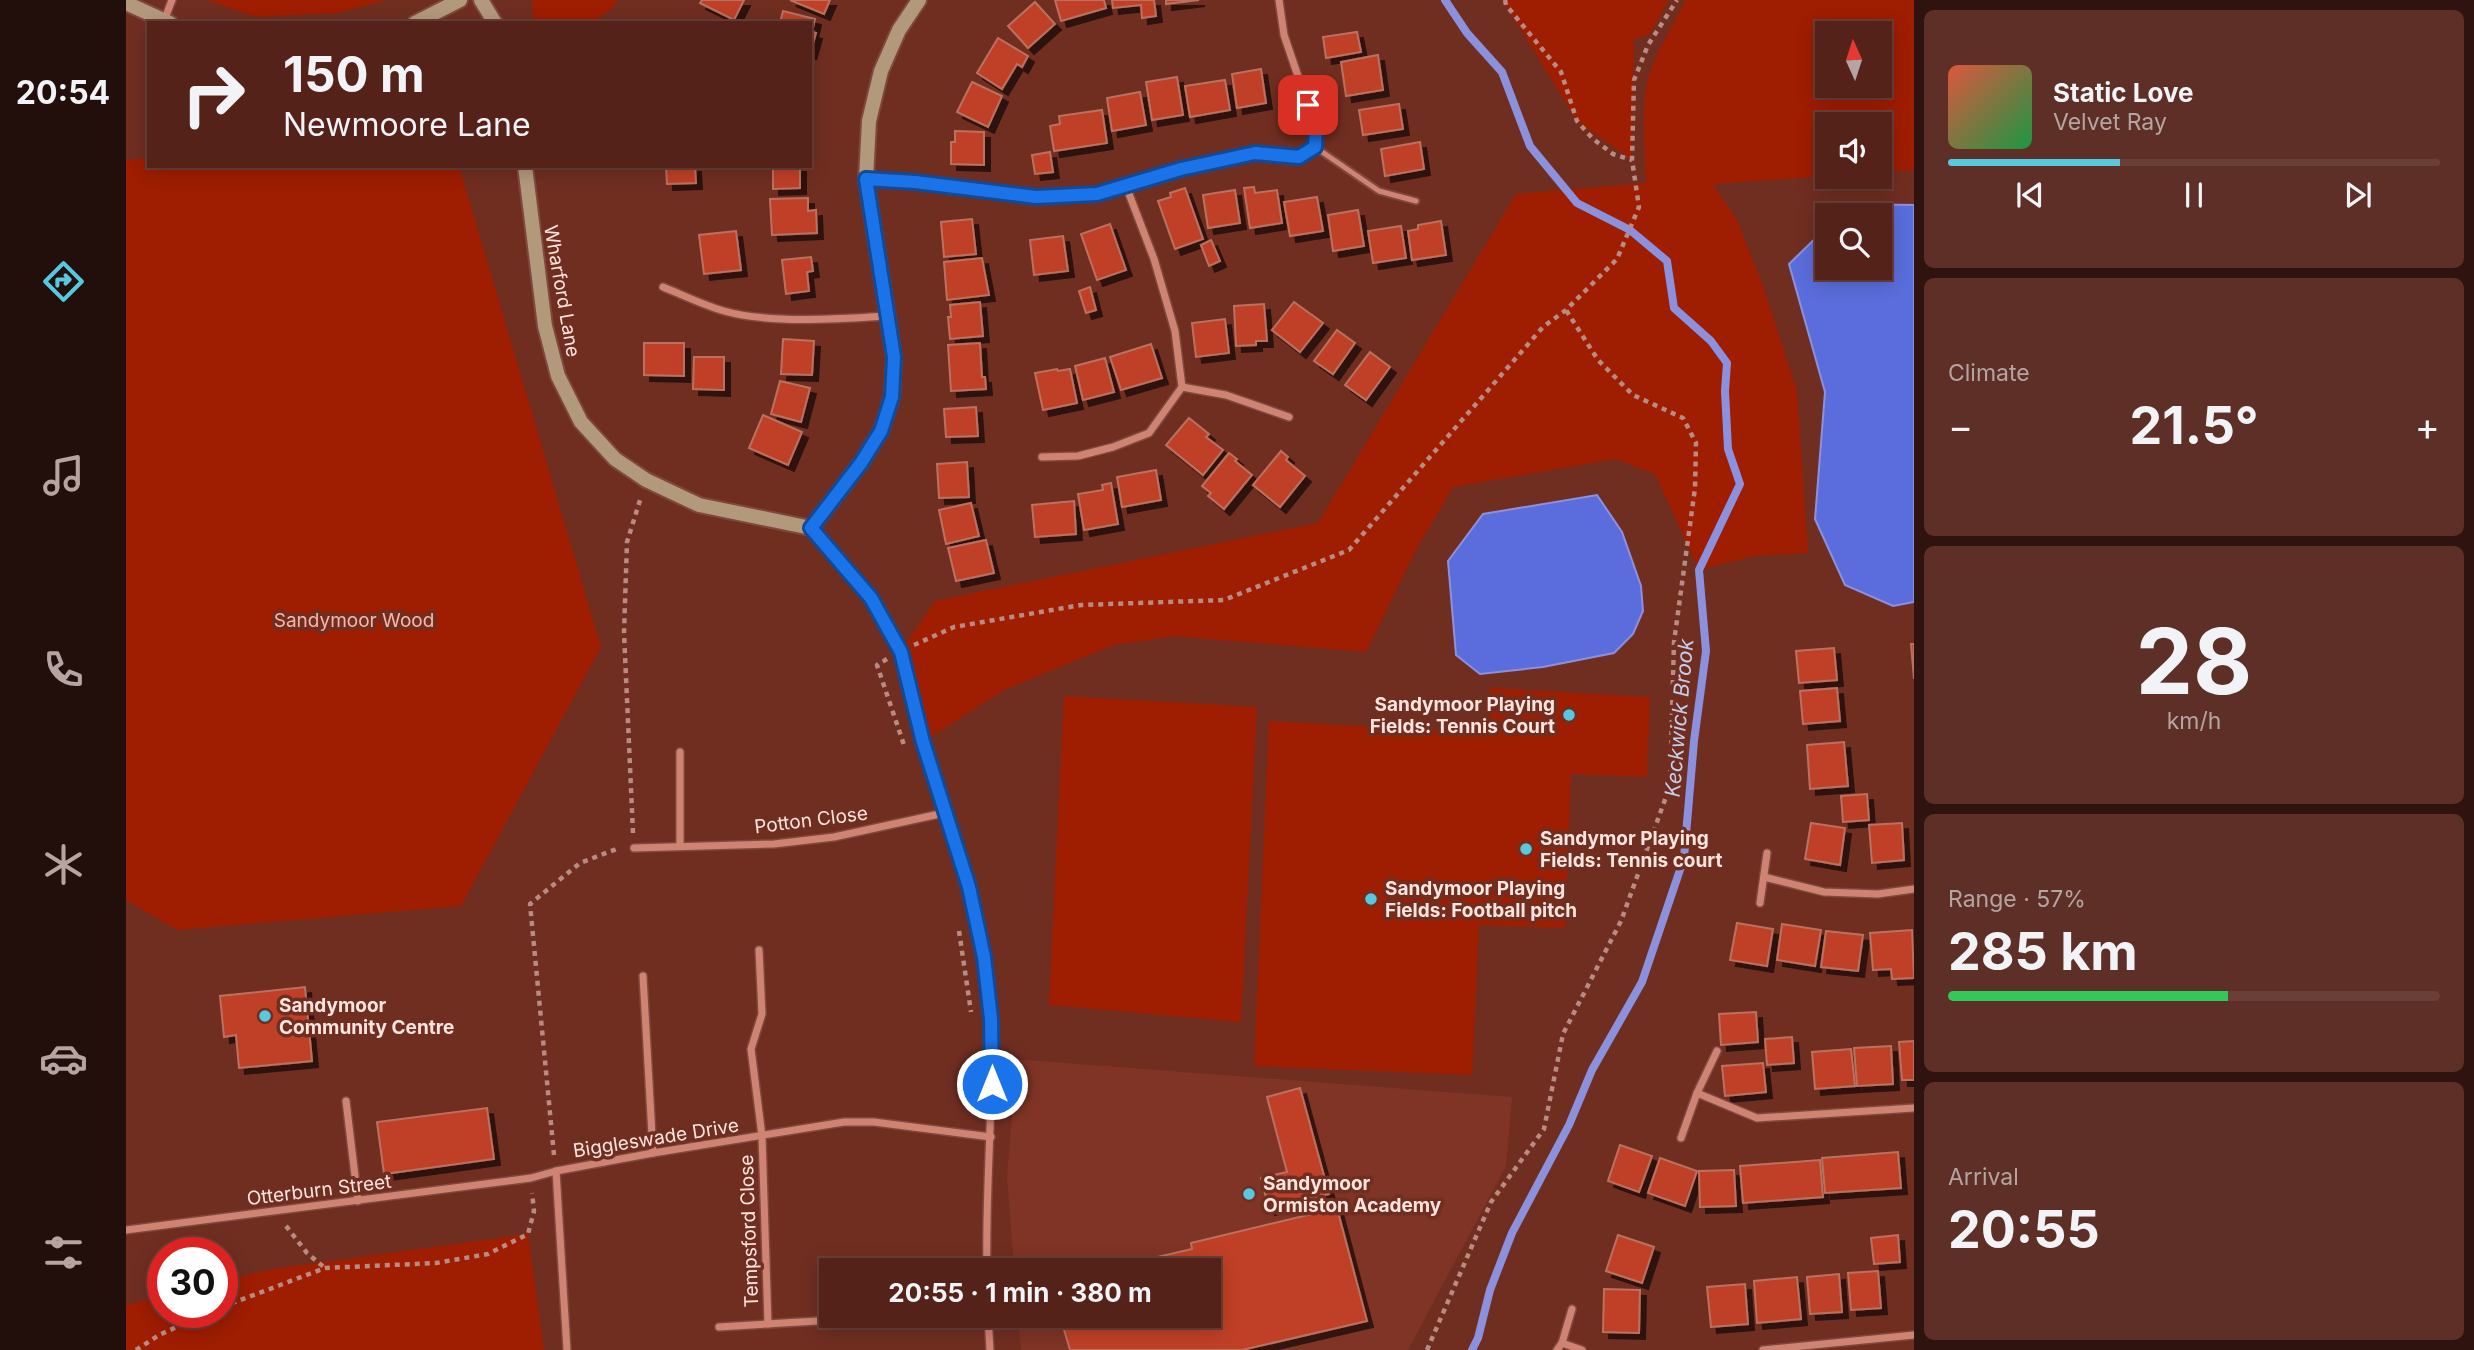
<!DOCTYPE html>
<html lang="en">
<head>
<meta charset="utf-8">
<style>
  body { margin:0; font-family:Inter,sans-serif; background:#5d2f26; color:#f1f3f6; height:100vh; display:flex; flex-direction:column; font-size:26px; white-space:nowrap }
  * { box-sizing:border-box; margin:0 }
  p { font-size:23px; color:#b5a4a2 }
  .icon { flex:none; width:38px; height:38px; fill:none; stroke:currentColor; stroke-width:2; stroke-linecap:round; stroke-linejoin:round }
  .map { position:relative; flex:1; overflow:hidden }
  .drawer { display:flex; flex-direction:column; gap:10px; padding:10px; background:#2e130e; width:560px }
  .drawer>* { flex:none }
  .top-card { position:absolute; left:21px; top:21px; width:665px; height:147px; border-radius:0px; box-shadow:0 4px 18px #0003,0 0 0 2px #6a3f38; background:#542219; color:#f1f3f6; overflow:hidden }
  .needle { width:46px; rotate:357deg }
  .fabs { position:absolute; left:1689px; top:21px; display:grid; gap:14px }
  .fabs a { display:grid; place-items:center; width:77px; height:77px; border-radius:0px; background:#542219; box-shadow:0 4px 18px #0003,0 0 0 2px #6a3f38; font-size:35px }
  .speed { position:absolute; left:21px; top:1237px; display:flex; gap:14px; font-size:35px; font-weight:700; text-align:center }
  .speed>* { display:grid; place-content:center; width:91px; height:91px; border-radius:50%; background:#542219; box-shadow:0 4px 18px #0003,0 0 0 2px #6a3f38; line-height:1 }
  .speed .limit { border:10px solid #d22; background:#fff; color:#111 }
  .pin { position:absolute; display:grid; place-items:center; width:60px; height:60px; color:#fff; margin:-30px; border-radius:14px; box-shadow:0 4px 10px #0006 }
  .me { position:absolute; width:77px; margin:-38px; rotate:0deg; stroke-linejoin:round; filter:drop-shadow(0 0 5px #0008) }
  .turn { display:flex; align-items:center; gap:24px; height:147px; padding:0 21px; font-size:32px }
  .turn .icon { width:91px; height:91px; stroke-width:2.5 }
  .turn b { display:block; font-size:49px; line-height:60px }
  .big { font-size:52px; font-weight:700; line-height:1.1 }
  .drawer .widget { flex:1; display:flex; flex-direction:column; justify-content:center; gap:10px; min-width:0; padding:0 24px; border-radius:10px; background:#5d2f26 }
  .drawer .dial { align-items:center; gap:0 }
  .dial b { font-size:91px; line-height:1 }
  .song { display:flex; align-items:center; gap:21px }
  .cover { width:84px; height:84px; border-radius:10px; background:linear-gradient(135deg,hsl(10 70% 55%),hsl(140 70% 35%)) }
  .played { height:7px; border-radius:4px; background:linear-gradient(90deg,#56c9e1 35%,#6a3f38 35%) }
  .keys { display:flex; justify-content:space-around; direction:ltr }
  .heat { display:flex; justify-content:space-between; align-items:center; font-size:38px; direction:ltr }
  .charge { height:10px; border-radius:5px; background:linear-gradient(90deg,#34c759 57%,#6a3f38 0) }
  .trip { position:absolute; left:693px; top:1258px; width:402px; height:70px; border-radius:0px; background:#542219; box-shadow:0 4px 18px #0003,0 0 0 2px #6a3f38; font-weight:700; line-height:70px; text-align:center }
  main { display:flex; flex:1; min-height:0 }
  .dock { display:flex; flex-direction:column; width:126px; justify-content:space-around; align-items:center; background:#220e0a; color:#b5a4a2 }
  .dock .icon { width:49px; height:49px }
  .dock .on { color:#56c9e1 }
  .dock b { font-size:32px; color:#f1f3f6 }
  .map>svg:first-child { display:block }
</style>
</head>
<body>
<main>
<nav class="dock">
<b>20:54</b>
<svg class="icon on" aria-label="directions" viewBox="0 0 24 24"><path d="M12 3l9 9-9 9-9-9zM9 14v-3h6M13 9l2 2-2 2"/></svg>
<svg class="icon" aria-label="music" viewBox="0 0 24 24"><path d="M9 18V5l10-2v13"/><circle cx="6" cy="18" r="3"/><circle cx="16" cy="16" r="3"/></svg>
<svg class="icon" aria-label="phone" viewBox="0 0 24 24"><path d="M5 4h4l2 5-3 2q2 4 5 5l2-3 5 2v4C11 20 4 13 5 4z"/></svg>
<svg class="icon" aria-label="climate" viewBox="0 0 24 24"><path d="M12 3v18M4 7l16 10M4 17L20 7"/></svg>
<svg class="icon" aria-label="car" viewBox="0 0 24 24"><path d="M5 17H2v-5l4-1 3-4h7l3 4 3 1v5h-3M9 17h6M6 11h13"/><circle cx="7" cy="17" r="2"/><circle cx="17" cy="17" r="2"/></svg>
<svg class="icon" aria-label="filters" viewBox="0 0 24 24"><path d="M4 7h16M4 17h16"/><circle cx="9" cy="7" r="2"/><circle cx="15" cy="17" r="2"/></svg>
</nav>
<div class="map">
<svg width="1788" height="1350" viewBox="0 0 1788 1350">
  <defs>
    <filter id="shadow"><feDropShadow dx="6" dy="6" stdDeviation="0" flood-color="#0009"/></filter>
  </defs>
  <rect width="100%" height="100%" fill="#702e21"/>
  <polygon fill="#7f3425" points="888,1059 1386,1097 1380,1166 1282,1350 895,1350 892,1316 1083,1316 1083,1270 888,1270 881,1176 888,1092"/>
  <g fill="#9f1d00" fill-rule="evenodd">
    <polygon points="81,0 260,0 212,13 129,17"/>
    <polygon points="406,0 492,0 485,9 466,23 408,23"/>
    <polygon points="1379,0 1543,0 1523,35 1508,39 1506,160 1451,121 1380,5"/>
    <path d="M1560 0H1788V170L1754 172V124H1701V176L1587 184 1611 220 1637 286 1671 391 1682 553 1628 556 1573 570 1529 474 1489 459 1327 487 1291 548 1240 652 1049 636 988 645 878 690 797 742 775 651 809 601 1192 523 1390 194 1520 183C1519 152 1515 114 1521 84 1527 56 1547 25 1560 0ZM1701 33H1754V86H1701Z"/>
    <polygon points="23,158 23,166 333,166 475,647 335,906 51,930 0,900 0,160"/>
    <polygon points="1364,688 1524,697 1521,777 1445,774 1439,928 1353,925 1346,1075 1128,1066 1143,721 1362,733"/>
    <polygon points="938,696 1131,707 1115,1022 923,1005"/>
    <polygon points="402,1234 418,1350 0,1350 0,1305 37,1296 37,1312 96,1312 96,1281 147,1269"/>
  </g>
  <g fill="#5b6ddc" stroke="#8c91dd" stroke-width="2">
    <polygon points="1725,204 1788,205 1788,602 1767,606 1719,585 1689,519 1699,392 1663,264 1701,227 1701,268 1754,268 1754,215 1714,215"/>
    <polygon points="1471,495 1496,532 1515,586 1517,611 1507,634 1488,653 1417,667 1354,674 1330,655 1322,561 1357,514"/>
  </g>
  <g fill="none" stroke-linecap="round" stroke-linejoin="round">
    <polyline stroke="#8c91dd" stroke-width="8" points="1319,0 1341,33 1376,72 1404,146 1451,203 1504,230 1541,261 1548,308 1585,341 1601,363 1599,391 1602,449 1614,484 1573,570 1580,651 1568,741 1558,858 1516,982 1466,1070 1443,1125 1386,1233 1364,1290 1352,1338 1346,1350"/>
  </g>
  <g fill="#bf3f25" stroke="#bb7161" stroke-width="2" filter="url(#shadow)">
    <polygon points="576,0 618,0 608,20 574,3"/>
    <polygon points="664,0 704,0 698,14"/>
    <polygon points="929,0 978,0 980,8 935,21"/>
    <polygon points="986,0 1028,0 1030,16 1016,18 1015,5 987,8"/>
    <polygon points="1040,0 1073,0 1040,4"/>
    <polygon points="909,2 929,24 902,48 882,26"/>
    <polygon points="657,11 689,19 686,32 690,33 684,54 684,23 654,23"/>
    <polygon points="1231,32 1235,52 1200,58 1197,37"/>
    <polygon points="872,38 902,56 896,67 891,64 876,89 851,73"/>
    <polygon points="1252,55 1257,90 1220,96 1215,62"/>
    <polygon points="1135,69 1140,103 1111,108 1106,74"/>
    <polygon points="1051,77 1057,115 1026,120 1020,82"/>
    <polygon points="1099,80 1104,110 1064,117 1059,86"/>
    <polygon points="846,82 876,96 862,127 831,112"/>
    <polygon points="1014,92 1020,125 986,131 981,98"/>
    <polygon points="1273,104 1277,129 1237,135 1233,110"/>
    <polygon points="976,110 981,143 928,151 924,126 934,124 933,116"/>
    <polygon points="829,131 858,132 858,165 825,164 825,142 829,142"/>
    <polygon points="1294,142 1298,169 1259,176 1255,149"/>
    <polygon points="924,152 927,172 909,174 906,155"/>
    <polygon points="538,166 569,166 570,183 541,184 540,167"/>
    <polygon points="647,166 674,166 674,188 647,189"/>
    <polygon points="1128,187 1129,193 1151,190 1156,223 1124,228 1118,188"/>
    <polygon points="1059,188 1077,239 1049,249 1032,201 1045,197 1044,193"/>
    <polygon points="1109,190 1114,223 1082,228 1077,195"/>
    <polygon points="1191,197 1197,231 1164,236 1158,202"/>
    <polygon points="682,198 682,211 690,210 691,233 646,235 644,199"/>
    <polygon points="1232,210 1238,246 1207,251 1202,215"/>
    <polygon points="846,219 850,254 818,257 815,222"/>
    <polygon points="1315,221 1320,255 1286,260 1282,231 1292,229 1292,225"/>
    <polygon points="984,224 1000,270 971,280 955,234"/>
    <polygon points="1275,226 1280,258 1247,263 1242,231"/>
    <polygon points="610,231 615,270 578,274 573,235"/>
    <polygon points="937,236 942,271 908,275 904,240"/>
    <polygon points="1085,240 1094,261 1083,266 1075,245"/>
    <polygon points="685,257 687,271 681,272 683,291 660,294 656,260"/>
    <polygon points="856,258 863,295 821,300 818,262"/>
    <polygon points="964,287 970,310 960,313 953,291"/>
    <polygon points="854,302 857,336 824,339 822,317 825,317 824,305"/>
    <polygon points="1168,302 1197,323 1174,352 1146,330"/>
    <polygon points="1138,304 1141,341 1130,341 1130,345 1110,346 1108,306"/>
    <polygon points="1099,319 1103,353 1070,357 1066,323"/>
    <polygon points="1211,330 1229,343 1207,374 1188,361"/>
    <polygon points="657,339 688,341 686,375 655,374"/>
    <polygon points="518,343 558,343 558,376 518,375"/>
    <polygon points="854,343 856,377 859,377 860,389 825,391 822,345"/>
    <polygon points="1025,344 1036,378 995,390 984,357"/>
    <polygon points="1244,352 1264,367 1240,400 1219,385"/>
    <polygon points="568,357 598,357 598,390 567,389"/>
    <polygon points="979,358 988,392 957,400 949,366"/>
    <polygon points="931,369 932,371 944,369 951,403 917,410 909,373"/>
    <polygon points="654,381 684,388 675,422 645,414"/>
    <polygon points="850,407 852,436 820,437 818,409"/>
    <polygon points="637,415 676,432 662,465 623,448"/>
    <polygon points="1063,418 1083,434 1080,437 1097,450 1077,475 1040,445"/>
    <polygon points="1155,451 1162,457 1160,460 1179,476 1154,507 1127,485"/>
    <polygon points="1103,453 1111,459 1109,461 1126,475 1098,509 1082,496 1085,493 1076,486"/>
    <polygon points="841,462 843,497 813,498 811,464"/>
    <polygon points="1030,470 1035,500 996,507 991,477"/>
    <polygon points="985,483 992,524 958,530 952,494 977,490 976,485"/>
    <polygon points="948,501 950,534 909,537 906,505"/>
    <polygon points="845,503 853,536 820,544 813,510"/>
    <polygon points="860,540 868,573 830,581 822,548"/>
    <polygon points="1785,644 1788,644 1788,679"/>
    <polygon points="1708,648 1711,680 1673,683 1670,651"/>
    <polygon points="1711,688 1714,721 1677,724 1674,691"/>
    <polygon points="1718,742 1722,786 1684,789 1681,745"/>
    <polygon points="1741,794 1743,820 1717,822 1715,796"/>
    <polygon points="1685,823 1719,828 1714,865 1679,859"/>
    <polygon points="1776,823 1778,860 1746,863 1743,825"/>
    <polygon points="1611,923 1647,929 1641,966 1604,960"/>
    <polygon points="1656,924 1695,930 1689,966 1651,960"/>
    <polygon points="1786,930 1788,978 1766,979 1765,969 1747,970 1744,933"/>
    <polygon points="1700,931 1737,935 1732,971 1695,967"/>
    <polygon points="179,987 186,1061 113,1068 110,1035 98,1037 94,996"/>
    <polygon points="1630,1012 1632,1042 1595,1045 1593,1014"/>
    <polygon points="1666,1037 1668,1063 1641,1065 1639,1039"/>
    <polygon points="1788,1041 1788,1080 1776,1080 1773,1042"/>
    <polygon points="1765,1046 1767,1084 1731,1086 1728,1048"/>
    <polygon points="1725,1049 1729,1086 1689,1089 1686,1052"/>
    <polygon points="1637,1063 1640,1092 1599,1096 1596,1066"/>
    <polygon points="1174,1088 1203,1194 1143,1209 1135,1178 1161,1172 1141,1097"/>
    <polygon points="361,1108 368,1159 258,1174 251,1122"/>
    <polygon points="1494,1145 1526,1156 1513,1192 1482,1181"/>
    <polygon points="1772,1152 1775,1188 1699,1193 1696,1158"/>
    <polygon points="1534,1158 1571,1171 1559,1206 1522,1193"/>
    <polygon points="1694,1160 1697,1197 1617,1203 1614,1166"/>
    <polygon points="1608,1170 1610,1206 1574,1207 1573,1171"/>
    <polygon points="1211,1208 1241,1321 1116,1350 944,1350 934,1316 1083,1316 1083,1270 975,1270 1066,1249 1065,1243"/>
    <polygon points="1492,1235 1528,1247 1516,1283 1480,1271"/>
    <polygon points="1772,1235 1774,1262 1748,1264 1745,1238"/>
    <polygon points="1752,1271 1755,1308 1725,1310 1722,1273"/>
    <polygon points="1713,1274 1716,1312 1684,1314 1681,1277"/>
    <polygon points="1671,1277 1675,1319 1631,1323 1628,1281"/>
    <polygon points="1619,1284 1622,1324 1585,1327 1581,1287"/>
    <polygon points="1478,1289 1514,1290 1513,1333 1477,1332"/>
  </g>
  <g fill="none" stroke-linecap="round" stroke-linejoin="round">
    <defs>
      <polyline id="lane" points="1189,147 1253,191 1290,201"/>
      <g id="street">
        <polyline points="38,21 46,0"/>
        <polyline points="740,179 789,182 910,197 970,194 1055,168 1129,153 1173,157 1189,147 1190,129 1158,35 1153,0"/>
        <polyline points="1000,186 1028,259 1049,331 1056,387"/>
        <path d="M537 287C557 295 577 305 598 311 644 324 714 319 762 316"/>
        <polyline points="916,457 952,456 987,447 1023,433 1056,387 1100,395 1163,417"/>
        <path d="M685 528C716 568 756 604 775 652 786 683 789 718 799 750 826 839 862 927 865 1022 868 1105 859 1187 861 1270"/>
        <polyline points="554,752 554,845"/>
        <polyline points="508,848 648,844 708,837 818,813"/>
        <polyline points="1638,877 1698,892 1752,894 1788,889"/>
        <polyline points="1634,903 1641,853"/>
        <polyline points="633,950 636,1014 625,1049 636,1136 642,1324"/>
        <polyline points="517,976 527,1153"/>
        <polyline points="1591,1051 1571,1093 1631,1118 1788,1108"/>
        <polyline points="220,1101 232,1201"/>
        <polyline points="1555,1138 1571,1093"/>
        <polyline points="430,1171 441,1350"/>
        <polyline points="0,1230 405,1178 430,1171 527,1153 718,1122 748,1122 865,1137"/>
        <polyline points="862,1316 864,1350"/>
        <polyline points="593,1327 691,1321"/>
        <polyline points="1436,1343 1456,1350"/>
        <polyline points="1431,1350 1436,1343 1446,1309"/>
        <polyline points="1637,1350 1788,1335"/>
      </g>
      <g id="secondary">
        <polyline points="355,0 369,23"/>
        <polyline points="0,3 44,23"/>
        <polyline points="289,23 334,0"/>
        <polyline points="399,166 419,326 432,376 455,422 489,459 520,480 573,505 685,528 735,463 755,431 766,397 768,357 740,179 743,121 755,71 773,30 793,0"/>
      </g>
    </defs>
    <use href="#lane" stroke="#7f483e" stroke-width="9"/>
    <use href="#street" stroke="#7f483e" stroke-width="10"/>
    <use href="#secondary" stroke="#7f483e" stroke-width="18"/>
    <g stroke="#b98c83" stroke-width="4.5" stroke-dasharray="5 5" stroke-linecap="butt">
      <polyline points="1379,0 1380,5 1435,72 1451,121 1467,139 1487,154 1506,160"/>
      <polyline points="788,645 828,627 955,605 1098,600 1223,550 1417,327 1440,310 1491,259 1513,207 1506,160 1508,80 1522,45 1551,0"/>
      <polyline points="761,659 751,665 779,748"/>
      <polyline points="507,833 498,633 501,542 515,497"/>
      <polyline points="833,931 845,1012"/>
      <polyline points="428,1155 404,904 454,863 493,848"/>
      <polyline points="160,1226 181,1253 199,1268"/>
      <polyline points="96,1307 199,1268 310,1263 362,1254 402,1234 408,1211 406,1193"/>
      <polyline points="10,1350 33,1335 84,1312"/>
      <polyline points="1301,1350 1365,1202 1418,1129 1437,1034 1495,921 1544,786 1548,642 1569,488 1570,443 1557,418 1507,395 1472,360 1440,310"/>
    </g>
    <use href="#lane" stroke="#cf8373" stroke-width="5"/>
    <use href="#street" stroke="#cf8373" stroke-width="7"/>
    <use href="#secondary" stroke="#b3997c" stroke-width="14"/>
  </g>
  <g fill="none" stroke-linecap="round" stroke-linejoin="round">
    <defs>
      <polyline id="route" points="866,1084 865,1019 858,957 843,887 797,742 775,652 745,598 685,528 735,463 755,431 766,397 768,357 740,179 789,182 910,197 971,194 1055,169 1129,153 1173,157 1189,147 1190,129 1182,105"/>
    </defs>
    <use href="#route" stroke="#114b97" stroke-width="18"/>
    <use href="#route" stroke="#1a73e8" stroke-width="12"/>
  </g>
  <g fill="#56c9e1" stroke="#702e21" stroke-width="2.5">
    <circle cx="1443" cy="715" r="7"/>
    <circle cx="1400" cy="849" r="7"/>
    <circle cx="1245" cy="899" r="7"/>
    <circle cx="139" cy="1016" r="7"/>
    <circle cx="1123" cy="1194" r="7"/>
  </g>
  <g text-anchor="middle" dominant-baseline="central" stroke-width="7" stroke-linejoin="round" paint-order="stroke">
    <g font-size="19" fill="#fee5df" stroke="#702e21">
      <text transform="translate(436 291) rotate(80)">Wharford Lane</text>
      <text transform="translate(685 820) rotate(-7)">Potton Close</text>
      <text transform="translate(530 1138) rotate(-9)">Biggleswade Drive</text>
      <text transform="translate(193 1190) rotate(-7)">Otterburn Street</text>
      <text transform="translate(623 1231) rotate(-92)">Tempsford Close</text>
    </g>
    <g font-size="19" fill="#f7b6a7" stroke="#702e21">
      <text x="228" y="620">Sandymoor Wood</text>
    </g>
    <g font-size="19" font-weight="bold" fill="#fee5df" stroke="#702e21" text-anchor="start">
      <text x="1429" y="704" text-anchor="end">Sandymoor Playing<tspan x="1429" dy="22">Fields: Tennis Court</tspan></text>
      <text x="1414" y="838">Sandymor Playing<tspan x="1414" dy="22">Fields: Tennis court</tspan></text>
      <text x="1259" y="888">Sandymoor Playing<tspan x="1259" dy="22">Fields: Football pitch</tspan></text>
      <text x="153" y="1005">Sandymoor<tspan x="153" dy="22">Community Centre</tspan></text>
      <text x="1137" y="1183">Sandymoor<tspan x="1137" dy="22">Ormiston Academy</tspan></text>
    </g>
    <g font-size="21" font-style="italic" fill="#c6ceea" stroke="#702e21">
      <text transform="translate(1553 718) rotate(-85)">Keckwick Brook</text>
    </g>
  </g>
</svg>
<div class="fabs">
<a><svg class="needle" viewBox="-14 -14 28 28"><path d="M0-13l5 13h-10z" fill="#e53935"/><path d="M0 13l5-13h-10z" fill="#b5a4a2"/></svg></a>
<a><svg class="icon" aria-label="sound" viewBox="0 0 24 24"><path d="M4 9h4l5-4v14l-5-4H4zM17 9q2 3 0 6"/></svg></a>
<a><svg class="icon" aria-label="search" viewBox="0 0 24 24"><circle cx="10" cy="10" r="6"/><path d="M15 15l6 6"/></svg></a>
</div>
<div class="speed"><div class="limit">30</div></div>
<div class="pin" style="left:1182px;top:105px;background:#d93025"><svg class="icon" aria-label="arrive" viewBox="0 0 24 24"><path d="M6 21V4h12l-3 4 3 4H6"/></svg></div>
<svg class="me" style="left:866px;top:1084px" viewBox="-20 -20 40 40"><circle r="17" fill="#1a73e8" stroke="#fff" stroke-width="3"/><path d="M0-11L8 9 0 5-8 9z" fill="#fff"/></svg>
<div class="trip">20:55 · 1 min · 380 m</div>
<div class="top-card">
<div class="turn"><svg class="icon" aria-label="right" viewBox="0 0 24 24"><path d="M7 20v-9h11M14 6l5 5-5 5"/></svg><div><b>150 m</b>Newmoore Lane</div></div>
</div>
</div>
<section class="drawer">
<div class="widget">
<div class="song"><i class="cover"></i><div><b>Static Love</b><p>Velvet Ray</p></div></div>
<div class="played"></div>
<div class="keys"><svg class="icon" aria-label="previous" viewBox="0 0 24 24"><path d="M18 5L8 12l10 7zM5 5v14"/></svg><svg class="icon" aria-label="pause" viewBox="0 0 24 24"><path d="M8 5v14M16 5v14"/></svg><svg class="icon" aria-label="next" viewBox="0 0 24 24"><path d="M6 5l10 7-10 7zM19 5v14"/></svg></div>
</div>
<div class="widget"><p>Climate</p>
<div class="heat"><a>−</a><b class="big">21.5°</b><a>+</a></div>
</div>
<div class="widget dial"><b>28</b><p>km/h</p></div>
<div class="widget"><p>Range · 57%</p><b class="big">285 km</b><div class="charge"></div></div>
<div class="widget"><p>Arrival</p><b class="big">20:55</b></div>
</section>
</main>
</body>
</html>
